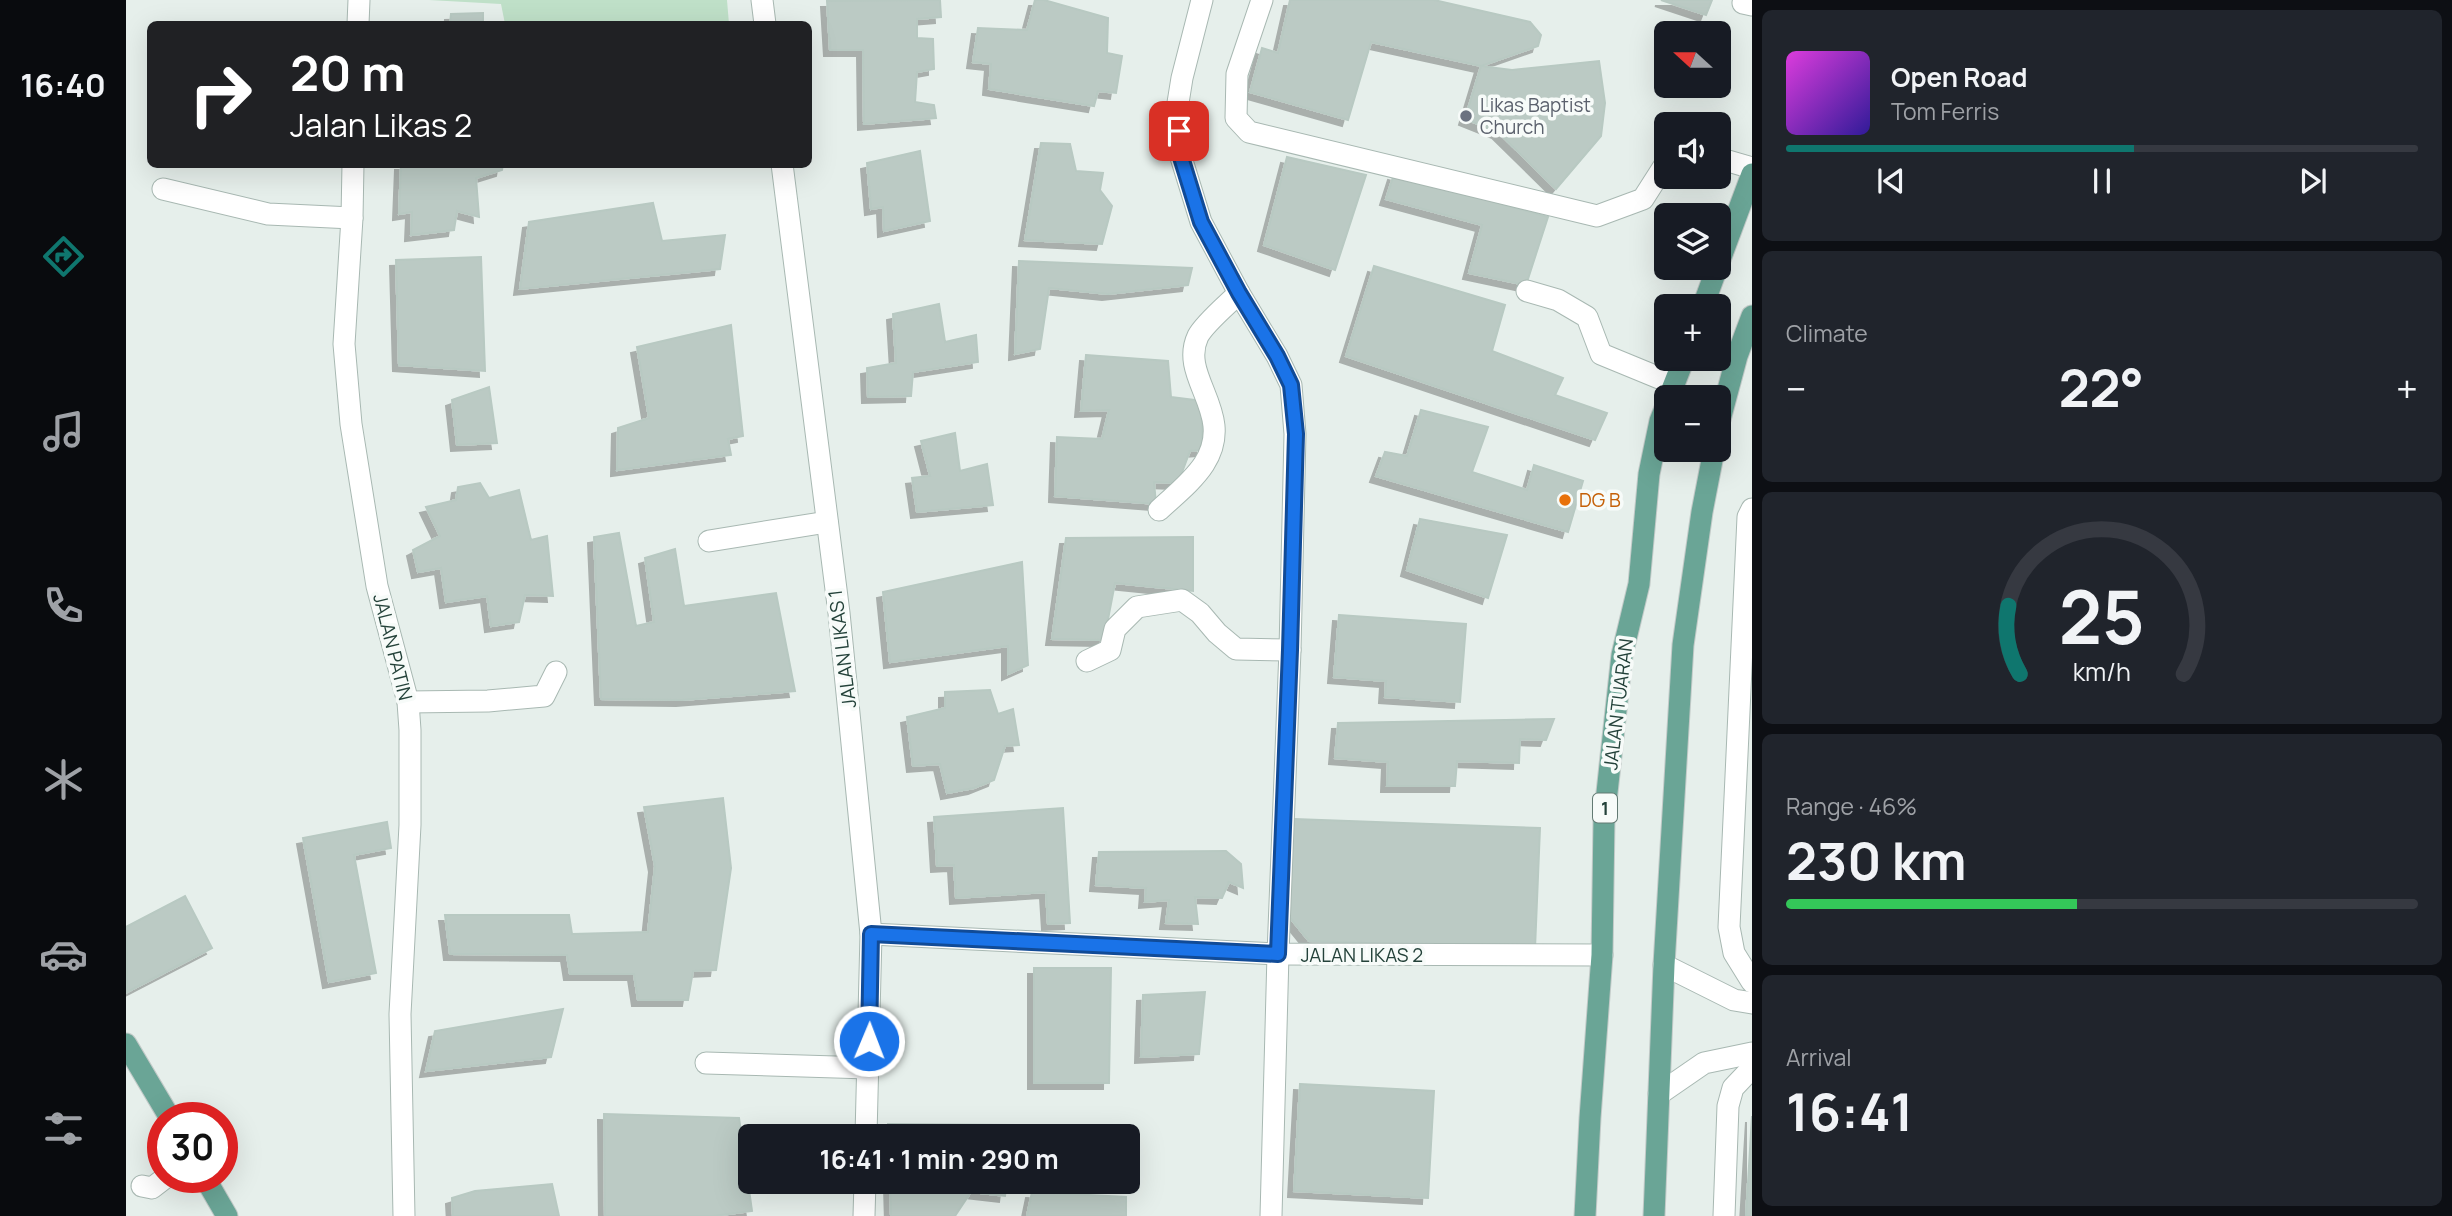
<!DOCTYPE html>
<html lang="en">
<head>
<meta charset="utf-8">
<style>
  body { margin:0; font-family:Manrope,sans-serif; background:#20242c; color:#f1f3f6; height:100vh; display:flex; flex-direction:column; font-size:26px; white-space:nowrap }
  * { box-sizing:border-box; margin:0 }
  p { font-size:23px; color:#9ea1a6 }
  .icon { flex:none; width:38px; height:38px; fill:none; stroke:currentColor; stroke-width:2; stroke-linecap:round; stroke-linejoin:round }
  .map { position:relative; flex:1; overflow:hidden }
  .details { display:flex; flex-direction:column; gap:10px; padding:10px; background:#0d0f14; width:700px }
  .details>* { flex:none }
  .guide { position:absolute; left:21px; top:21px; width:665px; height:147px; border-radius:10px; box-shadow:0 7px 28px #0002; background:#202124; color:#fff; overflow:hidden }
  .needle { width:46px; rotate:291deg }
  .fabs { position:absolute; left:1528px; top:21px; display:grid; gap:14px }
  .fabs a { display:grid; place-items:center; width:77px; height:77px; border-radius:10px; background:#171b24; box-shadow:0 7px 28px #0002; font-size:35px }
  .speed { position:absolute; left:21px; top:1102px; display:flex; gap:14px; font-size:35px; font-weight:700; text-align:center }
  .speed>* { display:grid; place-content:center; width:91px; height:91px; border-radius:50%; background:#171b24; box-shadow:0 7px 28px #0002; line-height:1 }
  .speed .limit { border:10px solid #d22; background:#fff; color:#111 }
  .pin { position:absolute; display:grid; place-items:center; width:60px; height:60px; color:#fff; margin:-30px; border-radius:14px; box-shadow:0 4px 10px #0006 }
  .me { position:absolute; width:77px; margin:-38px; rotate:1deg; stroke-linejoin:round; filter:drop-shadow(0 0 5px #0008) }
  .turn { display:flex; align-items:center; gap:24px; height:147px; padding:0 28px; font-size:32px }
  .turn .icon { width:91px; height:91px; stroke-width:2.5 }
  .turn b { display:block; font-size:49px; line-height:60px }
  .big { font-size:52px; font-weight:700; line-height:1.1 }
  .details .tile { flex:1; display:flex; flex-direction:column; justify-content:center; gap:10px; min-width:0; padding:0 24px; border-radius:10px; background:#20242c }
  .details .dial { align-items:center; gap:0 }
  .dial svg { height:182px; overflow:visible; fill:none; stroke:#363941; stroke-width:7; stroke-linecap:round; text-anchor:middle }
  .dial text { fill:#f1f3f6; stroke:none }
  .song { display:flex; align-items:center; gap:21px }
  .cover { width:84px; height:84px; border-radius:10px; background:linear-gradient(135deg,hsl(300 70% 55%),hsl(250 70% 35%)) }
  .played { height:7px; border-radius:4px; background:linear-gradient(90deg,#0f766e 55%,#363941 55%) }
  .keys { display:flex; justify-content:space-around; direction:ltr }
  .heat { display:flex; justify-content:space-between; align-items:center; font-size:38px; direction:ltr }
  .charge { height:10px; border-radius:5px; background:linear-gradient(90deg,#34c759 46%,#363941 0) }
  .trip { position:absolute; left:612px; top:1124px; width:402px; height:70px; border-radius:10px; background:#171b24; box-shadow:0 7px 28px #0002; font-weight:700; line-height:70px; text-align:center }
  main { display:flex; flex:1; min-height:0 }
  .tabs { display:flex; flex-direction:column; width:126px; justify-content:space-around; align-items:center; background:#090b0e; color:#9ea1a6 }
  .tabs .icon { width:49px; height:49px }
  .tabs .selected { color:#0f766e }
  .tabs b { font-size:32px; color:#f1f3f6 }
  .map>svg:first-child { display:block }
</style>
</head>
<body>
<main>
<nav class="tabs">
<b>16:40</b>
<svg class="icon selected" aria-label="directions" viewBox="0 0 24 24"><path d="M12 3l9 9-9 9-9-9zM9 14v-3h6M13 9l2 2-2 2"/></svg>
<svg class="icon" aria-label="music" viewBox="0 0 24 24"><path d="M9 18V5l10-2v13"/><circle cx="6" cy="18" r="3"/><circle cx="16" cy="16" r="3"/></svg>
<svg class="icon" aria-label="phone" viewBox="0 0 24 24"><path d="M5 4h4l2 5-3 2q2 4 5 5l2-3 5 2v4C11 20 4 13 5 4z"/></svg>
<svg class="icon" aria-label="climate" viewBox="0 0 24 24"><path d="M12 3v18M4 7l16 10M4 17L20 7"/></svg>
<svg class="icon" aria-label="car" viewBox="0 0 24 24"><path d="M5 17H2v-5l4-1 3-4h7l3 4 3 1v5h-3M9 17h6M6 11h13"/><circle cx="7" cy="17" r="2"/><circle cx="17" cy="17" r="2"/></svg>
<svg class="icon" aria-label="filters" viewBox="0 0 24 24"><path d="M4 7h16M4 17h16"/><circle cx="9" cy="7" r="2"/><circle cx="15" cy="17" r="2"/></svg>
</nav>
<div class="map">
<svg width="1626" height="1216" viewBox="0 0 1626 1216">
  <defs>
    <filter id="shadow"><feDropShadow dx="-6" dy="6" stdDeviation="0" flood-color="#0004"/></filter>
  </defs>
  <rect width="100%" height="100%" fill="#e6efeb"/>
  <polygon fill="#bfe0c8" points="303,0 601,0 603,24 379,24 375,4"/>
  <g fill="#bbcac4" stroke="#b8c9c2" stroke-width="2" filter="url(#shadow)">
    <polygon points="814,0 815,17 791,19 791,38 807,39 808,69 791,72 789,102 808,105 810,118 738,124 737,50 704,50 701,1"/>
    <polygon points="909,0 918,0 982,18 981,53 996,56 990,93 972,91 968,106 863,89 865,64 847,62 852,28 901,30"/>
    <polygon points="1164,0 1308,0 1404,22 1415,35 1412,46 1355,66 1245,42 1222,120 1124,92 1136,48 1152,53"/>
    <polygon points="1535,0 1586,0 1580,15"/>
    <polygon points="357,13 357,24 324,24 325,14"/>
    <polygon points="1473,61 1479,103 1475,136 1430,189 1372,132 1339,119 1355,66 1386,70"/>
    <polygon points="915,143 944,144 950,171 977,173 974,190 986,206 976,244 899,240"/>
    <polygon points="794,151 804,221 758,231 757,207 745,209 741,163"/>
    <polygon points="1161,157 1240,175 1209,270 1138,245"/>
    <polygon points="275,164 377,164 376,170 350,178 353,217 331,211 328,230 285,235 286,212 273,214"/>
    <polygon points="1268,174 1422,217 1400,285 1343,273 1356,225 1260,199"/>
    <polygon points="527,203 536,241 599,235 594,269 394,289 403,222"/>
    <polygon points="355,257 359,371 273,365 270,260"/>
    <polygon points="893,261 1066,268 1062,285 982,294 923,288 914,349 889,354"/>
    <polygon points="1248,266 1379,305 1366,351 1437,378 1429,395 1481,413 1469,440 1220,356"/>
    <polygon points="813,304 819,342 850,335 852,362 787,372 785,396 742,397 741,368 770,363 767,314"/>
    <polygon points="605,325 617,436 602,439 605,455 491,470 492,428 523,418 511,347"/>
    <polygon points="960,355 1042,361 1045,397 1076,401 1076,450 1064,451 1052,483 1028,482 1030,504 929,496 931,437 976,439 983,410 955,411"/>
    <polygon points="363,387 371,443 331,445 326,400"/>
    <polygon points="1295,410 1362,427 1346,472 1401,490 1408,465 1457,481 1442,532 1250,476 1259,452 1281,456"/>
    <polygon points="829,433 834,471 861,464 867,505 791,512 786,478 804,476 795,441"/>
    <polygon points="354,483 363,498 393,490 405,540 421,536 427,596 399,595 393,622 365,626 361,596 320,602 315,568 292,572 287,550 314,536 300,507 330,500 332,487"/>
    <polygon points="1294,519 1381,535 1362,598 1281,570"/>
    <polygon points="493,533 510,626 528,622 519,558 549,549 558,606 650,593 669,691 556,700 475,699 468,537"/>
    <polygon points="1067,537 1067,591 989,583 978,640 926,639 940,538"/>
    <polygon points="896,562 902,665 882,674 882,646 764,662 757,592"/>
    <polygon points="1213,615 1340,624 1334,702 1259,697 1260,681 1208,677"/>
    <polygon points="864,690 872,714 887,709 893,745 879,746 868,780 848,788 821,793 814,764 787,766 781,717 819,708 819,692"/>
    <polygon points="1428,719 1420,740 1394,739 1393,763 1331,761 1329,786 1261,786 1262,762 1209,758 1212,723"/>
    <polygon points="597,798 605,868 590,970 567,971 562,1000 512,1000 508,974 444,974 441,955 324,954 319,915 443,915 446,934 522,932 529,866 518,807"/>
    <polygon points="937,808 944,923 922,924 920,892 830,898 828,865 811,866 808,817"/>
    <polygon points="1168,819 1414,828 1409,949 1183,941 1161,914"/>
    <polygon points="261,822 265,848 228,855 250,973 203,982 177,838"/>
    <polygon points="1100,851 1115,864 1117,888 1103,882 1096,898 1069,897 1072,924 1040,923 1043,900 1019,902 1020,888 970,885 973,852"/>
    <polygon points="59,896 86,948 1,992 0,927"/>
    <polygon points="908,968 985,968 983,1083 908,1083"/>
    <polygon points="1079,992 1073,1054 1015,1057 1017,995"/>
    <polygon points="437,1009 425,1057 300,1071 309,1031"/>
    <polygon points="1174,1084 1308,1091 1302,1198 1168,1191"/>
    <polygon points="478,1114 613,1118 626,1211 587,1216 479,1216"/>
    <polygon points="1626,1116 1626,1216 1620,1216"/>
    <polygon points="762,1124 889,1125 888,1136 762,1136"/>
    <polygon points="764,1181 881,1181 879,1196 845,1192 829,1216 765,1216"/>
    <polygon points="426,1184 433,1216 327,1216 326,1198 349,1191"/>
    <polygon points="906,1192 1000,1197 1000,1216 901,1216"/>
  </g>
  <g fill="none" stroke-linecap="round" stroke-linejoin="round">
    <defs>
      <g id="minor">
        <polyline points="636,0 639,24"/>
        <polyline points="1076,0 1056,78 1051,109 1054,154 1075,222 1113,293 1151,356 1165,385 1169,434 1164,650 1152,954 1145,1216"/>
        <polyline points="1136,0 1111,74 1110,118 1123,132 1471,216 1517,199 1540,163"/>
        <polyline points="1618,0 1617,3 1626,5"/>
        <polyline points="232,24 233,0"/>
        <polyline points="1592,158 1626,168"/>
        <polyline points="227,164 226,218 218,344 225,424 251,586 282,702 284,730 284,825 274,1014 278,1216"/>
        <polyline points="656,164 713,613 745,934 740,1136"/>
        <polyline points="37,189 142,214 226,218"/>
        <polyline points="1401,291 1432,300 1461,317 1475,354 1548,384"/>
        <polyline points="1626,509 1622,517 1603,927 1608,953 1626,982"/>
        <path d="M1033 510C1048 496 1067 481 1078 464 1111 413 1052 378 1072 336 1079 323 1101 305 1113 293"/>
        <polyline points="583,541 701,522"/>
        <polyline points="961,661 984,650 989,629 1011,607 1056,600 1074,613 1091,633 1110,649 1164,650"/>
        <polyline points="282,702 362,701 418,696 430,672"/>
        <polyline points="745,934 1152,954 1476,955"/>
        <polyline points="1538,965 1608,1000 1626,1003"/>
        <polyline points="580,1063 742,1068"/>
        <polyline points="1533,1094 1578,1063 1626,1053"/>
        <polyline points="16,1186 26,1188 39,1178"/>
        <polyline points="738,1216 739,1181"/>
        <polyline points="1598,1216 1602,1106 1607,1088 1626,1068"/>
      </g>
      <g id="major">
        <polyline points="1592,265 1626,174"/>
        <polyline points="1577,306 1591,268"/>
        <polyline points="1543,397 1558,359"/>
        <polyline points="1592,427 1611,356 1626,316"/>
        <polyline points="0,1044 44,1118"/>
        <polyline points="79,1178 101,1216"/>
        <polyline points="1459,1216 1464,1118 1476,955 1478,820 1496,655 1513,584 1523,474 1534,421 1540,406"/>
        <polyline points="1528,1216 1538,965 1557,645 1576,512 1588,450"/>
      </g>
    </defs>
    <use href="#minor" stroke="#a8b8b2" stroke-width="23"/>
    <use href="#major" stroke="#c2cac8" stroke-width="23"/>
    <use href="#minor" stroke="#fff" stroke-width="21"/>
    <use href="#major" stroke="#6aa596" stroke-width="21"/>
  </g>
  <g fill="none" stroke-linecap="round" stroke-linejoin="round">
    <defs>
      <polyline id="route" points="743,1041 745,934 1152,954 1164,650 1170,434 1165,385 1151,356 1113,293 1075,222 1054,154 1053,131"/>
    </defs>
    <use href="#route" stroke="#114b97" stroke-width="18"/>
    <use href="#route" stroke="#1a73e8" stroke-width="12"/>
  </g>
  <circle fill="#6b7280" stroke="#f7fbf9" stroke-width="2.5" cx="1340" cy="116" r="7"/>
  <circle fill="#e8710a" stroke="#f7fbf9" stroke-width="2.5" cx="1439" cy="500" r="7"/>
  <g text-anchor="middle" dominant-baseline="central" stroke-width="7" stroke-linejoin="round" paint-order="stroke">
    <rect fill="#f7fbf9" stroke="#637a73" stroke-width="2" x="1467" y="793.5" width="24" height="29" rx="5"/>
    <g font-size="18" font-weight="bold" fill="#24423a">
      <text x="1479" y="808">1</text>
    </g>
    <g font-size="19" fill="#5b616d" stroke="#f7fbf9" text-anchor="start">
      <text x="1354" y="105">Likas Baptist<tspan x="1354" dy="22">Church</tspan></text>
    </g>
    <g font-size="19" fill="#c56008" stroke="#f7fbf9" text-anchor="start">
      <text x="1453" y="500">DG B</text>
    </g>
    <g font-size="19" fill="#24423a" stroke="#f7fbf9">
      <text transform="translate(267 647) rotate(76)">JALAN PATIN</text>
      <text transform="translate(716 649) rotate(-97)">JALAN LIKAS 1</text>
      <text transform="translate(1492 704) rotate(-83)">JALAN TUARAN</text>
      <text x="1236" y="955">JALAN LIKAS 2</text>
    </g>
  </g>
</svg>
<div class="fabs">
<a><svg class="needle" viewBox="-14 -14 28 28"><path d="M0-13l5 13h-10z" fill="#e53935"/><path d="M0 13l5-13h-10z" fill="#9ea1a6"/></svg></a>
<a><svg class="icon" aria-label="sound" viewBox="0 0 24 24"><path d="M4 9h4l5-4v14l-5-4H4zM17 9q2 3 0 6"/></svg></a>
<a><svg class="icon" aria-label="layers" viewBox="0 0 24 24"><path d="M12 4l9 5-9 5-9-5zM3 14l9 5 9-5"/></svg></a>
<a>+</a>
<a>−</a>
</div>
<div class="speed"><div class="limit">30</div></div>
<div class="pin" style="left:1053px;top:131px;background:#d93025"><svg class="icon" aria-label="arrive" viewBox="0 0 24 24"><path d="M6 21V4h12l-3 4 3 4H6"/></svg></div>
<svg class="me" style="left:743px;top:1041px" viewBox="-20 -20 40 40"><circle r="17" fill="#1a73e8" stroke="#fff" stroke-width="3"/><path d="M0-11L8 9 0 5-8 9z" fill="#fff"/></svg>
<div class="trip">16:41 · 1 min · 290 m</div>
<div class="guide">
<div class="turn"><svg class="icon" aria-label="right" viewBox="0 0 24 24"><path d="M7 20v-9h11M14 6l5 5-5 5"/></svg><div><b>20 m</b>Jalan Likas 2</div></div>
</div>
</div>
<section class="details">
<div class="tile">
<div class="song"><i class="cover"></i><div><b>Open Road</b><p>Tom Ferris</p></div></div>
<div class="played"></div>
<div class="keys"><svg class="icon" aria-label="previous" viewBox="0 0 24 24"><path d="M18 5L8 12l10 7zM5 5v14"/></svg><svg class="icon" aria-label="pause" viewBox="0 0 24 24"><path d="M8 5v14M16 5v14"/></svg><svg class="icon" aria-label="next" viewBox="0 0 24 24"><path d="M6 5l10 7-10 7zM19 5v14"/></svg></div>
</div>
<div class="tile"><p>Climate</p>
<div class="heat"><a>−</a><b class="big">22°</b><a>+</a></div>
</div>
<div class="tile dial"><svg viewBox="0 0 100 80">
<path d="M14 69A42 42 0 1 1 86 69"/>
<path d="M14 69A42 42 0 0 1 9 39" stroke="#0f766e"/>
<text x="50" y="56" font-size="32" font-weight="700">25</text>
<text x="50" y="72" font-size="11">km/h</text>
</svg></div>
<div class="tile"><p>Range · 46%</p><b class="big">230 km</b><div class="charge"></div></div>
<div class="tile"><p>Arrival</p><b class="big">16:41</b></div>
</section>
</main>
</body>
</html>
